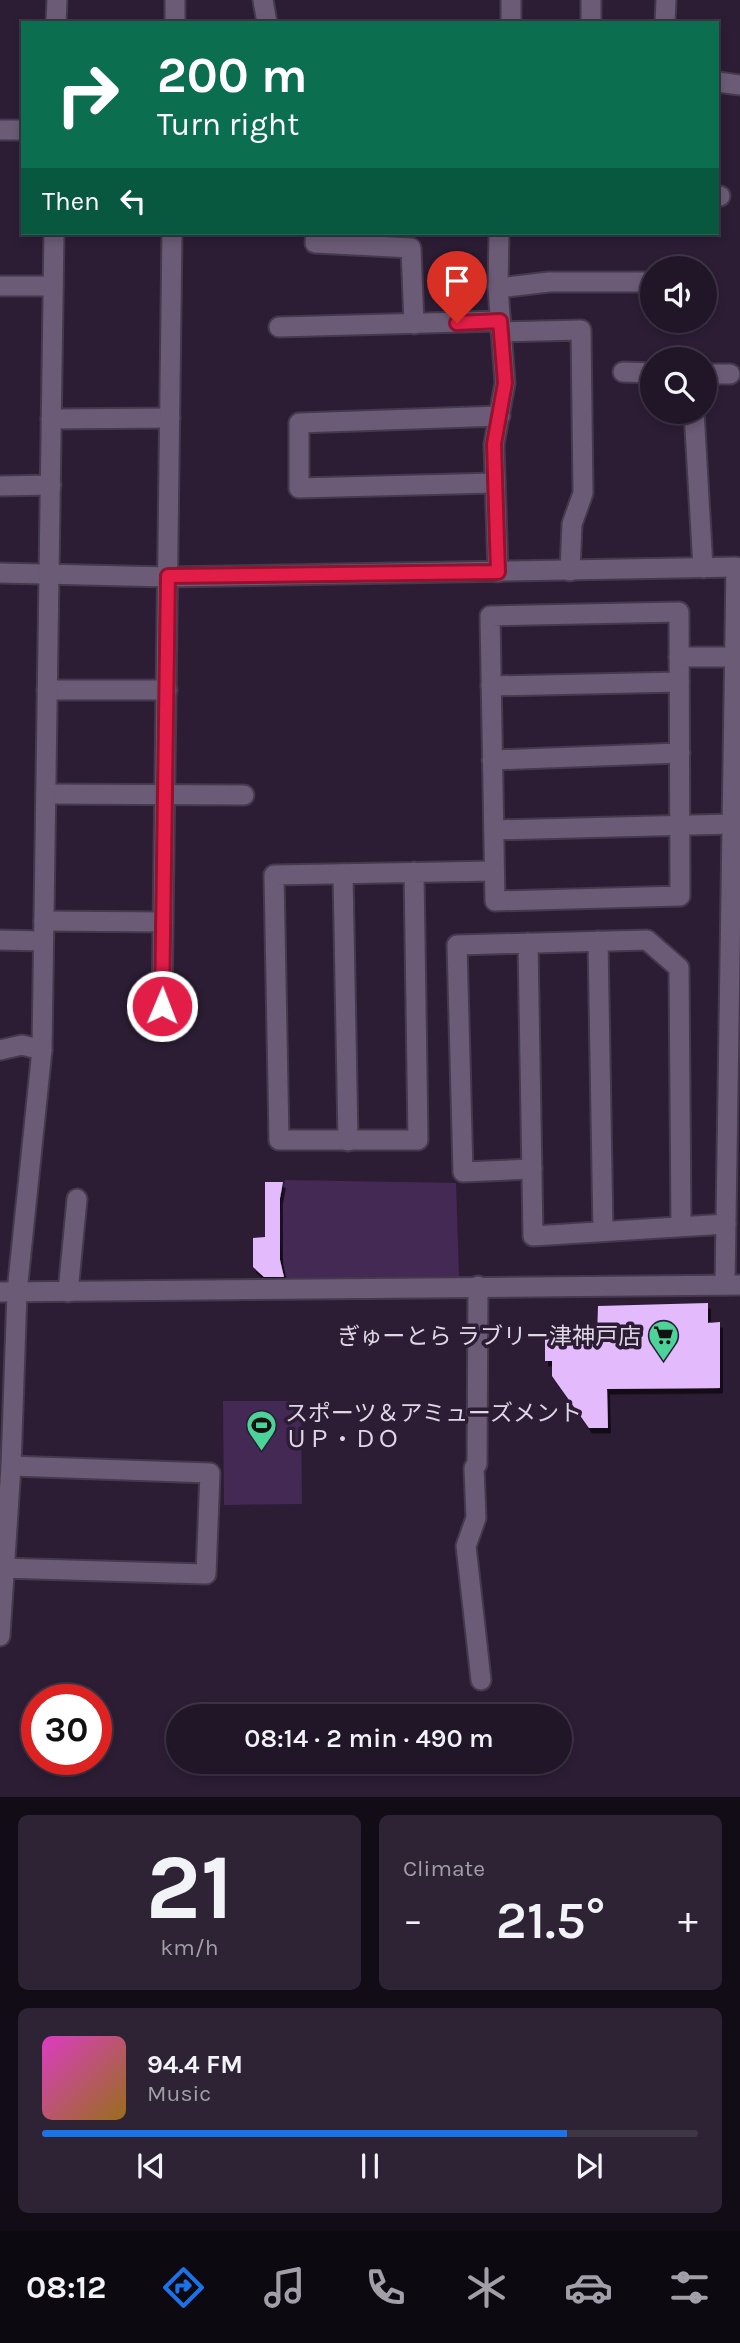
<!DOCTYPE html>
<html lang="en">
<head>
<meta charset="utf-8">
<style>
  body { margin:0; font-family:Karla,"Noto Sans JP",sans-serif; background:#2d2334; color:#f1f3f6; height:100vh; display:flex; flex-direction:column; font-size:26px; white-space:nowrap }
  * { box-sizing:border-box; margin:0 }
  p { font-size:23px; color:#a29fa8 }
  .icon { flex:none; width:38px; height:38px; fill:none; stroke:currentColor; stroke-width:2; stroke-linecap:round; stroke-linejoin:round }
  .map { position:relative; height:1797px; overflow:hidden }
  .panel { display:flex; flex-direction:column; gap:18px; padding:18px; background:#120c16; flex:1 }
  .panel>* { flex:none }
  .hud { position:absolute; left:21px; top:21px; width:698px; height:214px; border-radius:0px; box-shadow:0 4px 10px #0003,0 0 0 2px #3e3545; background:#0b6e4f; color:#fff; overflow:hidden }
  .tools { position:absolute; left:640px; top:256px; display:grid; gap:14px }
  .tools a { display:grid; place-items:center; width:77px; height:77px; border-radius:50%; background:#211628; box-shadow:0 4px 10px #0003,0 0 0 2px #3e3545; font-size:35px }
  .speed { position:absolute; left:21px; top:1684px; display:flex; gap:14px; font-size:35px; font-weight:700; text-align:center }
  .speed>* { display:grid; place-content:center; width:91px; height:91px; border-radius:50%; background:#211628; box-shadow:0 4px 10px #0003,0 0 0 2px #3e3545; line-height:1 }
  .speed .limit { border:10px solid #d22; background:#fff; color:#111 }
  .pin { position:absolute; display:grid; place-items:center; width:60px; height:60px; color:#fff; margin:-72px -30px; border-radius:50% 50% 50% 0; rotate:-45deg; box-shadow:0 0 7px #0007 }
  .pin .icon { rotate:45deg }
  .me { position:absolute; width:77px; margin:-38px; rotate:1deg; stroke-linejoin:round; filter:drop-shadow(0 0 5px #0008) }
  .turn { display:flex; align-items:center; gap:24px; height:147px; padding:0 21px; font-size:32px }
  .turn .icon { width:91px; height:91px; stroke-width:2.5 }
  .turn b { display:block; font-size:49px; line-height:60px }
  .then { display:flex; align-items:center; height:66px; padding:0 21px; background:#0003; gap:14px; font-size:26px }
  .big { font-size:52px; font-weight:600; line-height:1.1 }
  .panel .tile { flex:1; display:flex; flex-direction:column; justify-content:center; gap:10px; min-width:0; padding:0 24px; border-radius:10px; background:#2d2334 }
  .panel .dial { align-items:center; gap:0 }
  .dial b { font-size:91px; line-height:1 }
  .song { display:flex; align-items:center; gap:21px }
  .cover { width:84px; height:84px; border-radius:10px; background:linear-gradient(135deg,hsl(310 70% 55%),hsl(40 70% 35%)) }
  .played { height:7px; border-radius:4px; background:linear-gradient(90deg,#1a73e8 80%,#3e3545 80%) }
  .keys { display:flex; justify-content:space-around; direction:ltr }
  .heat { display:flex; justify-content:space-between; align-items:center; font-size:38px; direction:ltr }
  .panel .tiles { flex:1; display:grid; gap:18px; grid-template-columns:1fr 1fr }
  .tile:last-child { grid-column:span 2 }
  .trip { position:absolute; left:166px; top:1704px; width:406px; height:70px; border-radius:35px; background:#211628; box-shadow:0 4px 10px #0003,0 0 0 2px #3e3545; font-weight:600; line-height:70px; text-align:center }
  .tabs { display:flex; height:112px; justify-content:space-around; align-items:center; background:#0d0910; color:#a29fa8 }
  .tabs .icon { width:49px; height:49px }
  .tabs .on { color:#1a73e8 }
  .tabs b { font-size:32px; color:#f1f3f6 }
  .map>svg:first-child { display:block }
</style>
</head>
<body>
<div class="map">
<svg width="740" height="1797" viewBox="0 0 740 1797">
  <defs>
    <filter id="shadow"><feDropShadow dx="3" dy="5.5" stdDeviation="0" flood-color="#0009"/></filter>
  </defs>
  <rect width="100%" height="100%" fill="#2c1d35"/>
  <g fill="#452955">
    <path d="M285 1180 456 1183 459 1277 287 1279C278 1248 278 1212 285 1180Z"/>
    <polygon points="223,1401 301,1401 302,1504 224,1505"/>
  </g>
  <g fill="#e3bbfd" filter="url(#shadow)">
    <polygon points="265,1182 283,1182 280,1198 280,1260 284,1277 264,1277 253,1267 253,1238 265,1237"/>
    <polygon points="708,1303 708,1323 720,1322 720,1388 607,1389 608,1428 589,1428 552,1376 552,1361 545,1361 545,1339 597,1338 598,1306"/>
  </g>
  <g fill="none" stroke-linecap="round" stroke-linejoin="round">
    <defs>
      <g id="minor">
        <polyline points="263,0 267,23"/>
        <polyline points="56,23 57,0"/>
        <polyline points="175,23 175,0"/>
        <polyline points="511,23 511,0"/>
        <polyline points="591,23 591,0"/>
        <polyline points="665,23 666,0"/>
        <polyline points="718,82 740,85"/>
        <polyline points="0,130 23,130"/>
        <polyline points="718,196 720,196"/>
        <polyline points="316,233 315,243 411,248 414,324"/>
        <polyline points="0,286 53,286"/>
        <polyline points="498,288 549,282 653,282"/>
        <polyline points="279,327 500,321"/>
        <polyline points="501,332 581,330 583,493 572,524 570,571"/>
        <polyline points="623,372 653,373"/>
        <polyline points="705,374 730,374"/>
        <polyline points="694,411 703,568"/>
        <polyline points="51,419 170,418"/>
        <polyline points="495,483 299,488 299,423 500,416"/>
        <polyline points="0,486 51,485"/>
        <polyline points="498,572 494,444 505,383 498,288 499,233"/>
        <polyline points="0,573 168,577 736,567 725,1285"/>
        <polygon points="679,612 680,896 495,901 490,616"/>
        <polyline points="679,657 734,657"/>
        <polyline points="491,686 679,682"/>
        <polyline points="47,690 167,690"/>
        <polyline points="492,760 680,753"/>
        <polyline points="46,794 244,795"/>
        <polyline points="494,830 732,824"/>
        <path d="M414 872 418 1140H279L274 875C347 874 421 872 494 871"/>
        <polyline points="343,874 348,1141"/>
        <polyline points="44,921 163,922"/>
        <polyline points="0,940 43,941"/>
        <polyline points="598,941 603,1231"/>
        <polyline points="528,943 533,1236 726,1224"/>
        <polyline points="162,1006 172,233"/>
        <polyline points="0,1050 22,1045 42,1050"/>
        <polyline points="532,1169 463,1172 457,945 647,940 679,968 681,1226"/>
        <polyline points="478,1286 477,1464 474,1468 476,1518 466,1546 481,1680"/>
        <polyline points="0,1292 740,1285"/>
        <polyline points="68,1292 77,1199"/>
        <polyline points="0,1568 206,1574 210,1473 11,1466"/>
        <polyline points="0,1636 11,1466 17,1292 42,1050 54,233"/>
      </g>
    </defs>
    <use href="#minor" stroke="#45394c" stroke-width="23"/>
    <use href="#minor" stroke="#6b5b76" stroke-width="19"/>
  </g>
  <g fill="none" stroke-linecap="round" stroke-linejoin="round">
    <defs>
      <polyline id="route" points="162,1006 168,576 498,572 494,444 505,383 500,321 457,323"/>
    </defs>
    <use href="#route" stroke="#92132f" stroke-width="18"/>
    <use href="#route" stroke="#e11d48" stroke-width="12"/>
  </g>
  <defs>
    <symbol id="supermarket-pin" viewBox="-11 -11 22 30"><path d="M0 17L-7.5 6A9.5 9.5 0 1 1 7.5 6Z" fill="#4cd39a" stroke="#2c1d35"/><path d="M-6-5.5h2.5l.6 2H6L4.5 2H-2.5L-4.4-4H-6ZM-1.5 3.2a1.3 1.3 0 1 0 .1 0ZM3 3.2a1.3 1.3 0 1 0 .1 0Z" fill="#111"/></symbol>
    <symbol id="stadium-pin" viewBox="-11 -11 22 30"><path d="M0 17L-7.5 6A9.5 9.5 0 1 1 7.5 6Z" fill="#4cd39a" stroke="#2c1d35"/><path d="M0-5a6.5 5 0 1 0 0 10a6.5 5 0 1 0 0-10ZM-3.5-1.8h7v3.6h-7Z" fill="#111"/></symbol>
  </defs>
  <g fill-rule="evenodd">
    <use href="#supermarket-pin" x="646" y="1318" width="35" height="47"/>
    <use href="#stadium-pin" x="244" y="1408" width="35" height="47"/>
  </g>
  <g text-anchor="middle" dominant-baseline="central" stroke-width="7" stroke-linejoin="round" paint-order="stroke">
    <g font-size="23" fill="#dfd6e6" stroke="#2c1d35" text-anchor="end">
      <text x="641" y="1336">ぎゅーとら ラブリー津神戸店</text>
      <text x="285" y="1413" text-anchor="start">スポーツ＆アミューズメント<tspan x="285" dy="26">ＵＰ・ＤＯ</tspan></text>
    </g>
  </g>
</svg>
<div class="tools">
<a><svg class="icon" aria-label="sound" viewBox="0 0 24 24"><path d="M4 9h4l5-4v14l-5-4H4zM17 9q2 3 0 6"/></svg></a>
<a><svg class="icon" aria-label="search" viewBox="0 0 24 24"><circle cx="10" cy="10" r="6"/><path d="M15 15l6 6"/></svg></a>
</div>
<div class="speed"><div class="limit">30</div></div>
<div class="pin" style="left:457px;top:323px;background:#d93025"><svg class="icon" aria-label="arrive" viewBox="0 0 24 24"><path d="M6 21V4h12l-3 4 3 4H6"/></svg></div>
<svg class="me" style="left:162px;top:1006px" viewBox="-20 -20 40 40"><circle r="17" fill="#e11d48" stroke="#fff" stroke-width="3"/><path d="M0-11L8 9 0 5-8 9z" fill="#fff"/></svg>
<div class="trip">08:14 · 2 min · 490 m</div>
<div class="hud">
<div class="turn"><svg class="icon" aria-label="right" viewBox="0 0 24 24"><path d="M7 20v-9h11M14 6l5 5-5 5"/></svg><div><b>200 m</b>Turn right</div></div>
<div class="then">Then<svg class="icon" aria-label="left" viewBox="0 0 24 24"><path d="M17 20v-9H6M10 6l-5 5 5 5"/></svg></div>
</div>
</div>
<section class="panel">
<div class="tiles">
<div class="tile dial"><b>21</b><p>km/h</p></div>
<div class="tile"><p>Climate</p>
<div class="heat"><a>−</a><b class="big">21.5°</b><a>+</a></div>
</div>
<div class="tile">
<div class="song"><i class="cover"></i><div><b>94.4 FM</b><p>Music</p></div></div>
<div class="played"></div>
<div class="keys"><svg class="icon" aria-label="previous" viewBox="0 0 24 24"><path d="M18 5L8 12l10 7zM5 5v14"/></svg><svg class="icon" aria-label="pause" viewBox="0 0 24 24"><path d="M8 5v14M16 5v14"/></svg><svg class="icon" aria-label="next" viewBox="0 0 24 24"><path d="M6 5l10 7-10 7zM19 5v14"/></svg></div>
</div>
</div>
</section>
<nav class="tabs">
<b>08:12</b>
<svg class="icon on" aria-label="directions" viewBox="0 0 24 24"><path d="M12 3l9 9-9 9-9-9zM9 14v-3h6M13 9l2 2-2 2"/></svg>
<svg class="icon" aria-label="music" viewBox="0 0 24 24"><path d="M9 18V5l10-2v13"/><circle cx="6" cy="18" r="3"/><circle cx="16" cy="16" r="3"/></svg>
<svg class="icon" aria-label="phone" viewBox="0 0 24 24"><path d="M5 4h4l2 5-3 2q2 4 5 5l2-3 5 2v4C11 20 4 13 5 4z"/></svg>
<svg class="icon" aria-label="climate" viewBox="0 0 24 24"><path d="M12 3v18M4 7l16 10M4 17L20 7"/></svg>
<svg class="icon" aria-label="car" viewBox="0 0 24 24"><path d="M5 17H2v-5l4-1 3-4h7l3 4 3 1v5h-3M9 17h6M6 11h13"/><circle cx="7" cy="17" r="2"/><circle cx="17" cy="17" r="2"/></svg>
<svg class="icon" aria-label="filters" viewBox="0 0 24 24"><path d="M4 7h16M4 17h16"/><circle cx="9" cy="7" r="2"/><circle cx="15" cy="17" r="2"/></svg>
</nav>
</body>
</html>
